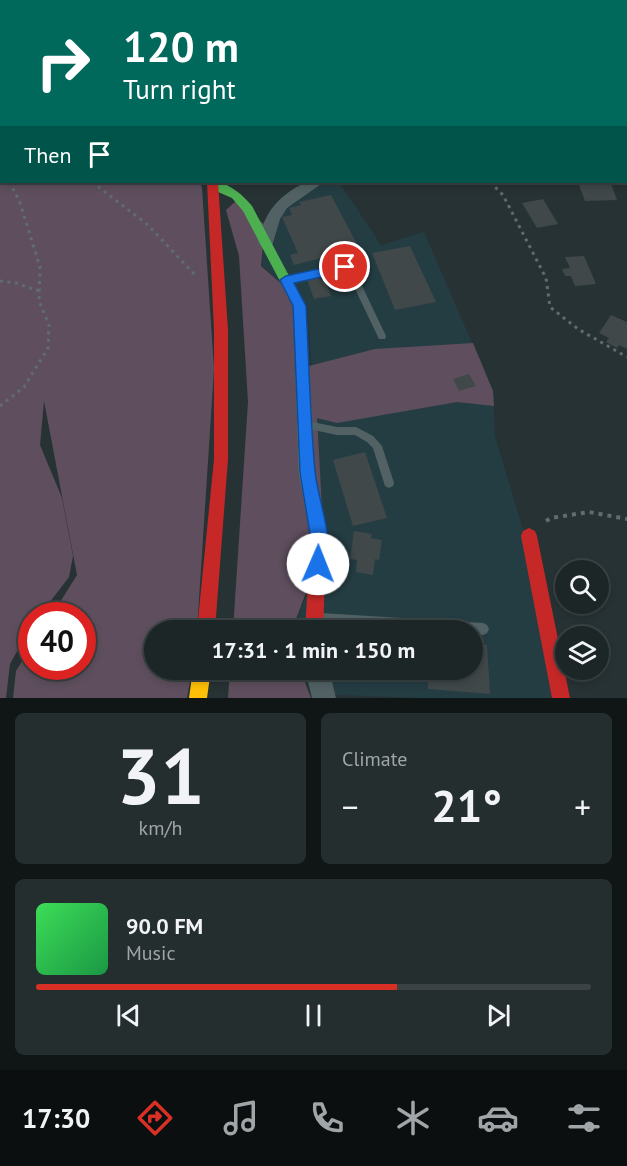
<!DOCTYPE html>
<html lang="en">
<head>
<meta charset="utf-8">
<style>
  body { margin:0; font-family:"PT Sans",sans-serif; background:#252e2f; color:#f1f3f6; height:100vh; display:flex; flex-direction:column; font-size:22px; white-space:nowrap }
  * { box-sizing:border-box; margin:0 }
  p { font-size:20px; color:#a0a5a7 }
  .icon { flex:none; width:33px; height:33px; fill:none; stroke:currentColor; stroke-width:2; stroke-linecap:round; stroke-linejoin:round }
  .map { position:relative; height:698px; overflow:hidden }
  .sheet { display:flex; flex-direction:column; gap:15px; padding:15px; background:#101515; flex:1 }
  .sheet>* { flex:none }
  .banner { position:absolute; left:0px; top:0px; width:627px; height:183px; box-shadow:0 3px 9px #0003,0 0 0 2px #3b4344; background:#00695c; color:#fff; overflow:hidden }
  .tools { position:absolute; left:555px; top:560px; display:grid; gap:12px }
  .tools a { display:grid; place-items:center; width:54px; height:54px; border-radius:50%; background:#1d2627; box-shadow:0 3px 9px #0003,0 0 0 2px #3b4344; font-size:30px }
  .speed { position:absolute; left:18px; top:602px; display:flex; gap:12px; font-size:30px; font-weight:700; text-align:center }
  .speed>* { display:grid; place-content:center; width:78px; height:78px; border-radius:50%; background:#1d2627; box-shadow:0 3px 9px #0003,0 0 0 2px #3b4344; line-height:1 }
  .speed .limit { border:9px solid #d22; background:#fff; color:#111 }
  .pin { position:absolute; display:grid; place-items:center; width:51px; height:51px; color:#fff; margin:-26px; border:3px solid #fff; border-radius:50%; box-shadow:0 2px 6px #0007 }
  .me { position:absolute; width:66px; margin:-33px; rotate:1deg; stroke-linejoin:round; filter:drop-shadow(0 0 4px #0008) }
  .turn { display:flex; align-items:center; gap:21px; height:126px; padding:0 24px; font-size:27px }
  .turn .icon { width:78px; height:78px; stroke-width:2.5 }
  .turn b { display:block; font-size:42px; line-height:51px }
  .then { display:flex; align-items:center; height:57px; padding:0 24px; background:#0003; gap:12px; font-size:22px }
  .big { font-size:45px; font-weight:700; line-height:1.1 }
  .sheet .tile { flex:1; display:flex; flex-direction:column; justify-content:center; gap:9px; min-width:0; padding:0 21px; border-radius:9px; background:#252e2f }
  .sheet .dial { align-items:center; gap:0 }
  .dial b { font-size:78px; line-height:1 }
  .song { display:flex; align-items:center; gap:18px }
  .cover { width:72px; height:72px; border-radius:9px; background:linear-gradient(135deg,hsl(130 70% 55%),hsl(140 70% 35%)) }
  .played { height:6px; border-radius:3px; background:linear-gradient(90deg,#d93025 65%,#3b4344 65%) }
  .keys { display:flex; justify-content:space-around; direction:ltr }
  .heat { display:flex; justify-content:space-between; align-items:center; font-size:33px; direction:ltr }
  .sheet .tiles { flex:1; display:grid; gap:15px; grid-template-columns:1fr 1fr }
  .tile:last-child { grid-column:span 2 }
  .trip { position:absolute; left:144px; top:620px; width:339px; height:60px; border-radius:30px; background:#1d2627; box-shadow:0 3px 9px #0003,0 0 0 2px #3b4344; font-weight:700; line-height:60px; text-align:center }
  .tabs { display:flex; height:96px; justify-content:space-around; align-items:center; background:#0c0f10; color:#a0a5a7 }
  .tabs .icon { width:42px; height:42px }
  .tabs .selected { color:#d93025 }
  .tabs b { font-size:27px; color:#f1f3f6 }
  .map>svg:first-child { display:block }
</style>
</head>
<body>
<div class="map">
<svg width="627" height="698" viewBox="0 0 627 698">
  <rect width="100%" height="100%" fill="#273234"/>
  <polygon fill="#243d43" points="320,182 339,182 381,245 424,232 493,391 495,436 524,533 557,698 416,698 311,694 301,669 472,669 472,630 293,630 325,545 307,305 262,266 265,225 280,210"/>
  <g fill="#5f4f5e">
    <polygon points="0,0 49,1 2,2 2,182 200,182 202,188 214,369 197,630 154,630 154,669 192,669 187,698 13,698 16,671 31,647 32,666 82,666 82,615 52,615 77,575 44,401 40,445 62,498 73,556 69,577 40,615 32,615 31,626 10,664 6,698 0,698"/>
    <polygon points="236,201 265,225 261,266 306,305 309,366 375,349 473,343 493,391 494,406 457,402 337,423 317,418 324,544 292,630 233,630 248,402 239,256 226,210"/>
    <polygon points="230,669 300,669 311,698 228,698"/>
  </g>
  <g fill="#40484a">
    <polygon points="611,184 617,200 585,201 579,185"/>
    <polygon points="331,195 359,248 294,265 290,255 298,253 282,217 292,215 289,208 301,205 299,202"/>
    <polygon points="543,199 558,224 537,228 522,203"/>
    <polygon points="410,246 436,302 395,310 372,253"/>
    <polygon points="584,256 596,284 575,286 571,276 565,276 562,269 570,268 565,257"/>
    <polygon points="320,277 321,280 325,279 331,296 314,299 307,280"/>
    <polygon points="611,315 627,322 627,349 619,345 617,348 606,342 609,338 599,333"/>
    <polygon points="469,374 476,386 459,391 453,379"/>
    <polygon points="365,452 387,518 353,526 333,460"/>
    <polygon points="354,531 372,534 371,538 382,540 379,560 375,559 373,575 356,572 357,560 350,559"/>
    <polygon points="472,644 487,645 490,694 428,689 428,669 472,669"/>
  </g>
  <g fill="none" stroke-linecap="round" stroke-linejoin="round">
    <g stroke="#606c6e" stroke-width="3" stroke-dasharray="3 4.5" stroke-linecap="butt">
      <polyline points="92,182 148,225 197,277"/>
      <polyline points="490,182 503,195 546,278 550,307 578,329 627,357"/>
      <polyline points="0,281 16,283 39,291"/>
      <polyline points="0,406 24,387 48,348 49,325 39,301 40,267 20,203 10,182"/>
    </g>
    <polyline stroke="#606c6e" stroke-width="4" stroke-dasharray="4 5" stroke-linecap="butt" points="546,521 551,518 589,512 627,519"/>
    <g fill="#526264" fill-rule="evenodd">
      <polygon points="342,265 353,267 386,336 385,339 379,339 347,272 342,271 286,283 282,280 286,277"/>
      <polygon points="307,421 337,427 356,427 373,436 382,446 394,483 393,486 389,488 385,486 373,448 367,442 355,435 337,435 304,428 302,425 304,422"/>
      <polygon points="321,613 483,623 487,625 489,629 487,633 483,635 472,634 472,630 406,630 321,625 317,623 315,619 317,615"/>
    </g>
    <g fill="#526264" fill-rule="evenodd">
      <polygon points="626,137 627,138 627,149 626,148"/>
      <path d="M306 182H324L287 208 280 219 272 246H260L258 242C265 211 278 196 306 182Z"/>
      <polygon points="305,669 329,669 336,698 312,698"/>
    </g>
    <path fill="#4caf50" fill-rule="evenodd" d="M209 182C226 180 242 194 252 206L305 306 315 473 327 540 324 557 318 559 312 557 310 551 311 540 299 473 293 306 243 211 232 198 209 188Z"/>
    <polygon fill="#ffc107" fill-rule="evenodd" points="193,669 211,669 207,698 189,698"/>
    <g fill="#c62828" fill-rule="evenodd">
      <rect x="59" y="0" width="8" height="2"/>
      <polygon points="207,182 218,182 228,330 228,459 215,630 197,630 214,459 214,330"/>
      <polygon points="529,528 535,531 537,536 570,698 552,698 521,536 523,531"/>
      <polygon points="318,543 324,545 326,551 323,630 305,630 310,551 312,545"/>
    </g>
  </g>
  <path fill="#1a73e8" stroke="#114b97" stroke-width="1.5" d="M345 263 351 267 349 271 294 283 306 306C309 361 310 416 315 471 318 502 336 540 324 570L318 572 312 570 309 564 311 540 300 473 293 306 280 280 286 276Z"/>
</svg>
<div class="tools">
<a><svg class="icon" aria-label="search" viewBox="0 0 24 24"><circle cx="10" cy="10" r="6"/><path d="M15 15l6 6"/></svg></a>
<a><svg class="icon" aria-label="layers" viewBox="0 0 24 24"><path d="M12 4l9 5-9 5-9-5zM3 14l9 5 9-5"/></svg></a>
</div>
<div class="speed"><div class="limit">40</div></div>
<div class="pin" style="left:345px;top:267px;background:#d93025"><svg class="icon" aria-label="arrive" viewBox="0 0 24 24"><path d="M6 21V4h12l-3 4 3 4H6"/></svg></div>
<svg class="me" style="left:318px;top:564px" viewBox="-20 -20 40 40"><circle r="19" fill="#fff"/><path d="M0-13L10 11 0 6-10 11z" fill="#1a73e8"/></svg>
<div class="trip">17:31 · 1 min · 150 m</div>
<div class="banner">
<div class="turn"><svg class="icon" aria-label="right" viewBox="0 0 24 24"><path d="M7 20v-9h11M14 6l5 5-5 5"/></svg><div><b>120 m</b>Turn right</div></div>
<div class="then">Then<svg class="icon" aria-label="arrive" viewBox="0 0 24 24"><path d="M6 21V4h12l-3 4 3 4H6"/></svg></div>
</div>
</div>
<section class="sheet">
<div class="tiles">
<div class="tile dial"><b>31</b><p>km/h</p></div>
<div class="tile"><p>Climate</p>
<div class="heat"><a>−</a><b class="big">21°</b><a>+</a></div>
</div>
<div class="tile">
<div class="song"><i class="cover"></i><div><b>90.0 FM</b><p>Music</p></div></div>
<div class="played"></div>
<div class="keys"><svg class="icon" aria-label="previous" viewBox="0 0 24 24"><path d="M18 5L8 12l10 7zM5 5v14"/></svg><svg class="icon" aria-label="pause" viewBox="0 0 24 24"><path d="M8 5v14M16 5v14"/></svg><svg class="icon" aria-label="next" viewBox="0 0 24 24"><path d="M6 5l10 7-10 7zM19 5v14"/></svg></div>
</div>
</div>
</section>
<nav class="tabs">
<b>17:30</b>
<svg class="icon selected" aria-label="directions" viewBox="0 0 24 24"><path d="M12 3l9 9-9 9-9-9zM9 14v-3h6M13 9l2 2-2 2"/></svg>
<svg class="icon" aria-label="music" viewBox="0 0 24 24"><path d="M9 18V5l10-2v13"/><circle cx="6" cy="18" r="3"/><circle cx="16" cy="16" r="3"/></svg>
<svg class="icon" aria-label="phone" viewBox="0 0 24 24"><path d="M5 4h4l2 5-3 2q2 4 5 5l2-3 5 2v4C11 20 4 13 5 4z"/></svg>
<svg class="icon" aria-label="climate" viewBox="0 0 24 24"><path d="M12 3v18M4 7l16 10M4 17L20 7"/></svg>
<svg class="icon" aria-label="car" viewBox="0 0 24 24"><path d="M5 17H2v-5l4-1 3-4h7l3 4 3 1v5h-3M9 17h6M6 11h13"/><circle cx="7" cy="17" r="2"/><circle cx="17" cy="17" r="2"/></svg>
<svg class="icon" aria-label="filters" viewBox="0 0 24 24"><path d="M4 7h16M4 17h16"/><circle cx="9" cy="7" r="2"/><circle cx="15" cy="17" r="2"/></svg>
</nav>
</body>
</html>
